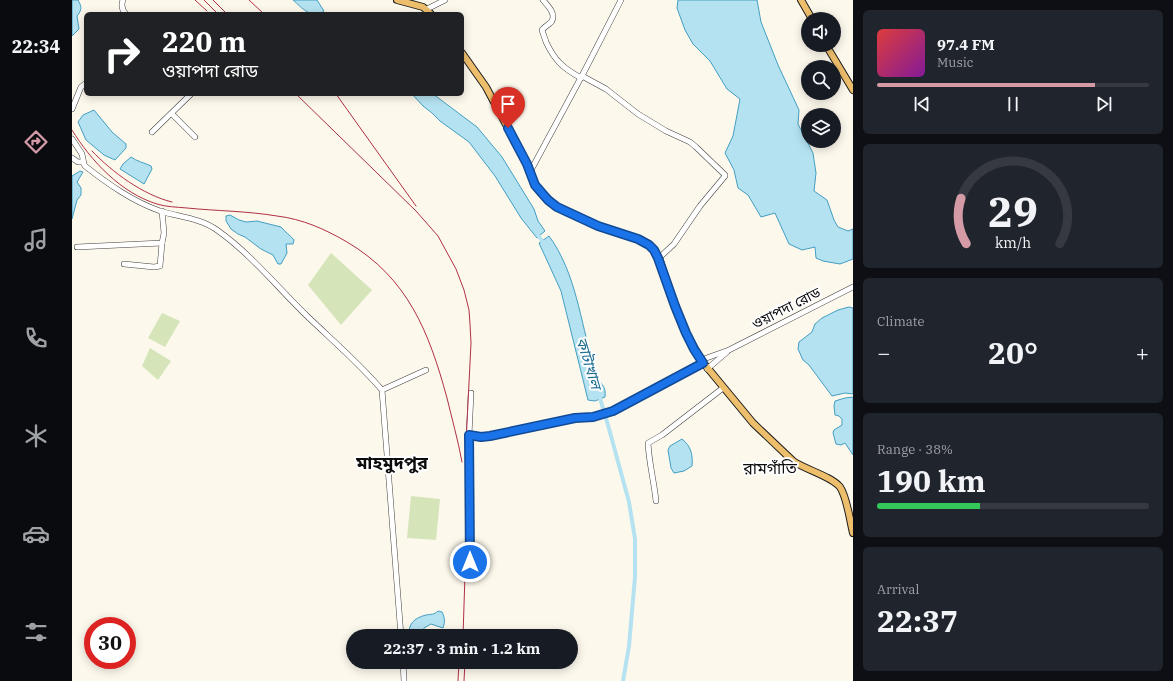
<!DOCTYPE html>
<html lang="en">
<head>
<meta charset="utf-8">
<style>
  body { margin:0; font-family:"IBM Plex Serif","Noto Sans Bengali",serif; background:#20242c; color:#f1f3f6; height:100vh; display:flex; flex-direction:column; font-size:15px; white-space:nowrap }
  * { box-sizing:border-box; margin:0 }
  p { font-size:13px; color:#9ea1a6 }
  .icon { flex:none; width:22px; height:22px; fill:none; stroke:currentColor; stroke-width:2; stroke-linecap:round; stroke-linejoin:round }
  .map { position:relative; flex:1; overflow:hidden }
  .details { display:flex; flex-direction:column; gap:10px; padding:10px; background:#0d0f14; width:320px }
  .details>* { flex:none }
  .banner { position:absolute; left:12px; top:12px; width:380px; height:84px; border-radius:6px; box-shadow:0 2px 10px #0003; background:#202124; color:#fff; overflow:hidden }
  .fabs { position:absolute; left:729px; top:12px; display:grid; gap:8px }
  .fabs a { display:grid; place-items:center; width:40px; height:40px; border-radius:50%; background:#171b24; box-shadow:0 2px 10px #0003; font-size:20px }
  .speed { position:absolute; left:12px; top:617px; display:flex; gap:8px; font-size:20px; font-weight:700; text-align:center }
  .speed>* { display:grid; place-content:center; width:52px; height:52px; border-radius:50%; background:#171b24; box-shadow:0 2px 10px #0003; line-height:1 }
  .speed .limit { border:6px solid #d22; background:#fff; color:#111 }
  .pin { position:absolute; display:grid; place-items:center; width:34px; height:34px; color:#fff; margin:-41px -17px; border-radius:50% 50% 50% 0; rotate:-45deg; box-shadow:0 0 4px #0007 }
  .pin .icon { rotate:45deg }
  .me { position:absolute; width:44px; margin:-22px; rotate:0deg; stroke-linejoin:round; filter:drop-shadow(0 0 3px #0008) }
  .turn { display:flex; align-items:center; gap:14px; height:84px; padding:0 12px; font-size:18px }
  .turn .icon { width:52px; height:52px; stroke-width:2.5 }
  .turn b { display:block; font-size:28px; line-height:34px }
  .big { font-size:30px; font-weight:800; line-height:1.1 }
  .details .tile { flex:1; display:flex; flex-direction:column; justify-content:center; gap:6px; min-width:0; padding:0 14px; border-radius:6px; background:#20242c }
  .details .dial { align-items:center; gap:0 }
  .dial svg { height:104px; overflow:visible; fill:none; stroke:#363941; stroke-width:7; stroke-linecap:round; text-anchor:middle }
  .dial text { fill:#f1f3f6; stroke:none }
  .song { display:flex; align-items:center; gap:12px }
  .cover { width:48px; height:48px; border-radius:6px; background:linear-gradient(135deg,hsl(0 70% 55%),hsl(290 70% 35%)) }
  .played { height:4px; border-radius:2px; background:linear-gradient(90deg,#d49ba6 80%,#363941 80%) }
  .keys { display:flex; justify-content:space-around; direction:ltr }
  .heat { display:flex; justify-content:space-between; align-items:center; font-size:22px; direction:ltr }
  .charge { height:6px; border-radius:3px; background:linear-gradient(90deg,#34c759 38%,#363941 0) }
  .trip { position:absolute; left:274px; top:629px; width:232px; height:40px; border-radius:20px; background:#171b24; box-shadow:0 2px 10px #0003; font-weight:800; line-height:40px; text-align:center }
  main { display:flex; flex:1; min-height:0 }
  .dock { display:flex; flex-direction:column; width:72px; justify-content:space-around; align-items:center; background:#090b0e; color:#9ea1a6 }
  .dock .icon { width:28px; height:28px }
  .dock .active { color:#d49ba6 }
  .dock b { font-size:18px; color:#f1f3f6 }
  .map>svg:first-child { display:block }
</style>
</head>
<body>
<main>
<nav class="dock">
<b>22:34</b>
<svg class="icon active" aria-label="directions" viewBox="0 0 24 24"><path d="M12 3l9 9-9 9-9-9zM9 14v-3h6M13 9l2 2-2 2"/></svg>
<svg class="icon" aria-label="music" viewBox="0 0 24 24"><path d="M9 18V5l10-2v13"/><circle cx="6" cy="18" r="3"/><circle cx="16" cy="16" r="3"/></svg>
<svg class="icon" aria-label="phone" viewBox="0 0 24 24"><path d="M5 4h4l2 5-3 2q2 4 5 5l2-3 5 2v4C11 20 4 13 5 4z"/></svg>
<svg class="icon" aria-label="climate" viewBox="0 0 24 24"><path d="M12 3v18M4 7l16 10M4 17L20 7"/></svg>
<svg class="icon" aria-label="car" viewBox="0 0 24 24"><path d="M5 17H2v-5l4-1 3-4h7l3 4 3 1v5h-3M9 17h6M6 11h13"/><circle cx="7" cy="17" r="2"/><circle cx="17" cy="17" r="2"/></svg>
<svg class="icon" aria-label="filters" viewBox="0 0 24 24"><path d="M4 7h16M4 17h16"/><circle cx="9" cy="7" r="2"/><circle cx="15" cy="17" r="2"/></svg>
</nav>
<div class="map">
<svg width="781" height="681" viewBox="0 0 781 681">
  <rect width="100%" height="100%" fill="#fdf8ec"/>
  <g fill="#d5e5b9">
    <polygon points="259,253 300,290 269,325 236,285"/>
    <polygon points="90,313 108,321 93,347 76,338"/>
    <polygon points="78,348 99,361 86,380 70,366"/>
    <polygon points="339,496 368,499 364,540 335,538"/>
  </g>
  <g fill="#b5e2f1" stroke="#429ec2">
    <path d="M0 0H6C10 7 10 10 5 16L7 29 0 36Z"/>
    <path d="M221 0H245L252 11C240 20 230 8 221 0Z"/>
    <polygon points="606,0 685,0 689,22 706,65 727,110 726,124 741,153 744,173 742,191 755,200 762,220 766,227 776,231 781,229 781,259 768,264 751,261 744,258 743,247 730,250 717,244 703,213 689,217 676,195 666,188 662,170 653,153 661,136 668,99 655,89 638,61 621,44 613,30 605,8"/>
    <polygon points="340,94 361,94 405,127 430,157 462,209 466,221 473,231 465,238 449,218 423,176 397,142 368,121 360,113 351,106"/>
    <polygon points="22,110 40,132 54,144 54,148 43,160 32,155 14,140 6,122 11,115"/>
    <path d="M59 157C64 161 73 163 79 166L80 169 72 184 48 169 51 164Z"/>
    <polygon points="8,171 11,172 5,182 9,188 9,195 5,200 0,219 0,176"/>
    <path d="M158 215 167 220 174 222 185 221 209 227C213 232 218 235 222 240L221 244H214L215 253 209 264H206L201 255 189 249 173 237 166 234 159 229 154 221V216Z"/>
    <path d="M477 236C504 273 508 320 521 363 523 368 524 374 526 378 530 387 534 385 533 397L523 401 516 400 489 291 467 243Z"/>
    <polygon points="777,307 781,308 781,394 773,393 760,396 737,365 731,360 726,349 727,342 740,332 743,324 750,318 766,310"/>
    <polygon points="781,397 781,455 773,443 769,445 764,444 761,433 762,430 770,425 770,419 767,416 763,415 762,406 763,401 773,398"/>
    <path d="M610 439C619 446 621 455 620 466L612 471 602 473 599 468 596 450 598 446Z"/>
    <path d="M366 611 370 612C373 618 373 622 371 628L359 624 352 628 350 636H337C336 624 342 618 354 615 359 614 362 615 366 611Z"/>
  </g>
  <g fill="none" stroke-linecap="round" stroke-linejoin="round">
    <g stroke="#b5e2f1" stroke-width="4">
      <polyline points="464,232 472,244"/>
      <polyline points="527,395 536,425 557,502 563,539 563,577 557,646 551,681"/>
    </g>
    <defs>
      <g id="minor">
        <path d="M51 0C49 5 50 10 54 14"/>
        <path d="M471 0C475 5 484 13 480 21 478 24 472 27 470 30 471 34 473 38 474 42 483 61 491 68 509 78"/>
        <polyline points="355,9 373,0"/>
        <polyline points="510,76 534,89 566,114 594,131 618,142 624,147 653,175 653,176 628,206 602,244 587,258"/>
        <polyline points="0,109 9,87 14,83"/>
        <polyline points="100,114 123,137"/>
        <polyline points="80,132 119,94"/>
        <path d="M0 139 10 154 12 164 13 166C36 184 60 201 88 211 107 217 128 218 145 230 179 254 205 287 235 316 260 340 287 363 310 390"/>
        <polyline points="0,158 6,162 11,162"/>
        <polyline points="458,172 513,70 549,0"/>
        <polyline points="5,247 90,243 92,233 90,211"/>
        <polyline points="52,264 82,267 88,266 90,243"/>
        <polyline points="629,360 657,350 781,287"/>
        <polyline points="635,369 655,352"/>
        <polyline points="399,393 397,435 398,563 411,567"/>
        <polyline points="397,435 409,437 419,436 503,418 521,417 541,411 631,363"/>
        <path d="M584 501C582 481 577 463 576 443L590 435 651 388"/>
        <polyline points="329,636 310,390 354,370"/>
        <polyline points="331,662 332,681"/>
      </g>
      <g id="major">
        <polyline points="325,0 351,7 359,14"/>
        <polyline points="729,0 740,19"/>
        <polyline points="754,45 781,90"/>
        <path d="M390 53 414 87 455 164 463 185 469 193 485 207 526 226 566 239 577 245 582 250 587 258 603 306 614 333 629 360 681 423 721 461C734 470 759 476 768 487 775 497 778 521 781 533"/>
      </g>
    </defs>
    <use href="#minor" stroke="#3f3f3f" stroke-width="6"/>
    <use href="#major" stroke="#1d1d1d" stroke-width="8"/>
    <use href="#minor" stroke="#fff" stroke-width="5"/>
    <use href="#major" stroke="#edbe6c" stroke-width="6"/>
    <g stroke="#b03045" stroke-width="1">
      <polyline points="123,0 135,11"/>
      <polyline points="132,0 146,14"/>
      <polyline points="141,0 155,14"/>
      <polyline points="177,0 192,14"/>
      <polyline points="224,94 344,211 366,236 384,269 392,290 397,310 398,324 399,343 394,443 394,544 391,636"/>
      <polyline points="264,94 344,206"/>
      <path d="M0 130C19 161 49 193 85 204 94 207 105 207 115 208 145 211 175 211 205 216 230 219 253 229 275 242 336 278 357 332 375 398 380 419 386 440 390 462"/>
      <path d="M20 151C40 172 71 195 100 202"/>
      <polyline points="386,681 387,662"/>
      <polyline points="392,681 393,662"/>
    </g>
  </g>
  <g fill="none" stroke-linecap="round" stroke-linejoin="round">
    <defs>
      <polyline id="route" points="398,562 397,435 409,437 418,436 503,418 521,417 541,411 631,363 622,349 614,333 603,306 586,258 582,250 577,245 566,239 526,226 485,207 476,200 463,185 455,164 436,128"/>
    </defs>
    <use href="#route" stroke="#114b97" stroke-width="10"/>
    <use href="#route" stroke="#1a73e8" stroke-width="7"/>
  </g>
  <g text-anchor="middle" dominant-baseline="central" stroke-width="4" stroke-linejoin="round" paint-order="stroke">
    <g font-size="14" fill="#0c0c0c" stroke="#fff">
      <text transform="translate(714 308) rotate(-27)">ওয়াপদা রোড</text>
    </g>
    <g font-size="15" font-style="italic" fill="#206f92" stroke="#fff">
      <text transform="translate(517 363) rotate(73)">কাটাখাল</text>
    </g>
    <g font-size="16" fill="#0c0c0c" stroke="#fff">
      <text x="698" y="468">রামগাঁতি</text>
    </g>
    <g font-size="18" font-weight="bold" fill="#0c0c0c" stroke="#fff">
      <text x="320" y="462">মাহমুদপুর</text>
    </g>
  </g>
</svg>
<div class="fabs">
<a><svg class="icon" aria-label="sound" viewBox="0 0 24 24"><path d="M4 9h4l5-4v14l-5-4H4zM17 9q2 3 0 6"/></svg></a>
<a><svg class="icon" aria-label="search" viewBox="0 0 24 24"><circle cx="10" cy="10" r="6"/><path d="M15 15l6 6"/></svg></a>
<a><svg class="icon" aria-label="layers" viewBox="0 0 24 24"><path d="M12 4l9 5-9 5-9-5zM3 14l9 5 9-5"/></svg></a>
</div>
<div class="speed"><div class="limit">30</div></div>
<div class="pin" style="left:436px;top:128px;background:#d93025"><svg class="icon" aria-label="arrive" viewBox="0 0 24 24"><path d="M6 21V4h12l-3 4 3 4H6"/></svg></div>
<svg class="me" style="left:398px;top:562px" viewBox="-20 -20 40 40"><circle r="17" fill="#1a73e8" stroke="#fff" stroke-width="3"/><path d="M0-11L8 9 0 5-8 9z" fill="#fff"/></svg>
<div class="trip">22:37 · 3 min · 1.2 km</div>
<div class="banner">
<div class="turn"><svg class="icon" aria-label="right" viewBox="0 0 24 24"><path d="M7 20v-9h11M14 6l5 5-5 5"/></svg><div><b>220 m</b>ওয়াপদা রোড</div></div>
</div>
</div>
<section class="details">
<div class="tile">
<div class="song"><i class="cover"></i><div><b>97.4 FM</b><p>Music</p></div></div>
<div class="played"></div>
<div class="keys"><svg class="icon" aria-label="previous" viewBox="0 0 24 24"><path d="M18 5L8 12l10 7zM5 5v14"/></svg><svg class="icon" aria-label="pause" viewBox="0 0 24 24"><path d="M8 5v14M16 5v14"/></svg><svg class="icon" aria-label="next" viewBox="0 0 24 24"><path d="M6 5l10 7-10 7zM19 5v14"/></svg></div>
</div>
<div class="tile dial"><svg viewBox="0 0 100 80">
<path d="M14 69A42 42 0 1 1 86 69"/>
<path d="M14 69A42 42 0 0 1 10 34" stroke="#d49ba6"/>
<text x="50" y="56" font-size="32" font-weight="700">29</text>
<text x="50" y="72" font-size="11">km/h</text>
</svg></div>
<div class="tile"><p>Climate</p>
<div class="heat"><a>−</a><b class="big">20°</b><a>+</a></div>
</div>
<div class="tile"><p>Range · 38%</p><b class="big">190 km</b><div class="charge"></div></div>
<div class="tile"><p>Arrival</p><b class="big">22:37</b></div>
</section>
</main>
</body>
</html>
